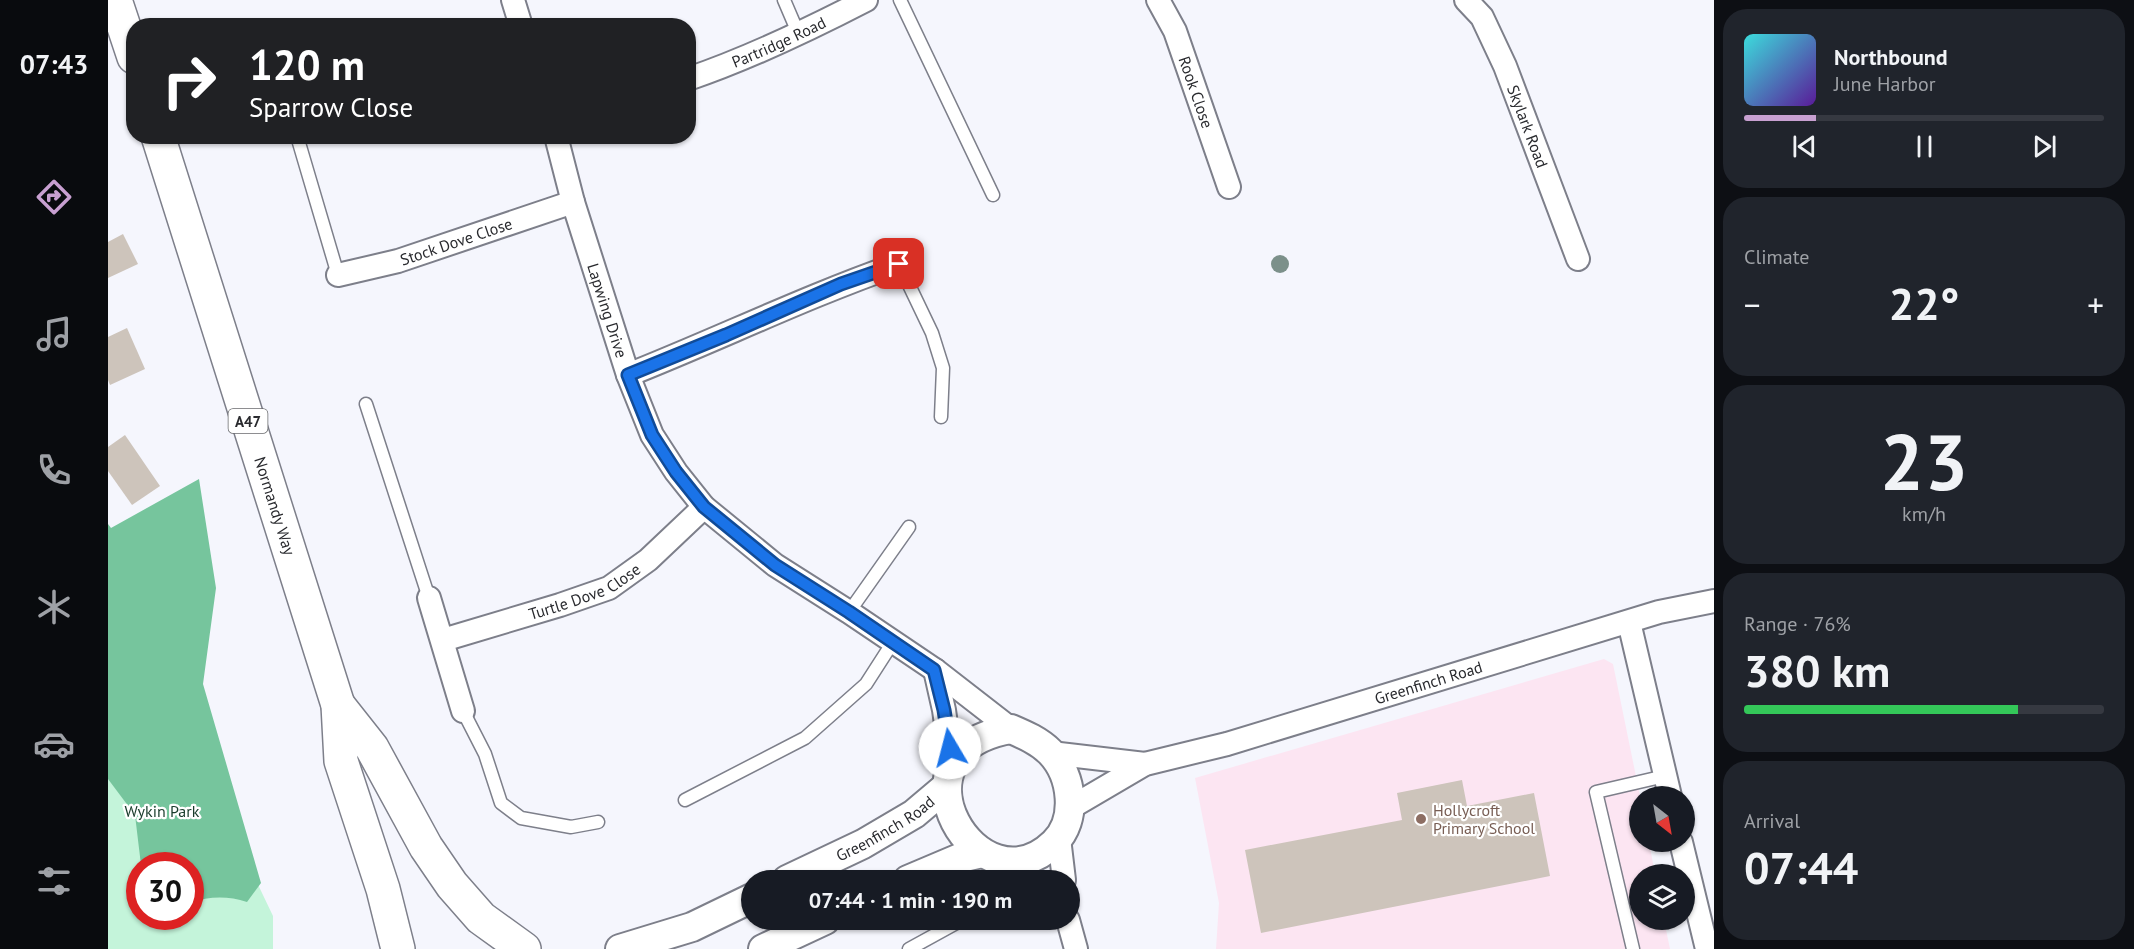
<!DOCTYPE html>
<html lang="en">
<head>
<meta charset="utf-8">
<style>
  body { margin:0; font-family:"PT Sans",sans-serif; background:#20242c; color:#f1f3f6; height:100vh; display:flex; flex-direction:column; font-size:22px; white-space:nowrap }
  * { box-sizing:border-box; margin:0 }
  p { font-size:20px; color:#9ea1a6 }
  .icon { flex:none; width:33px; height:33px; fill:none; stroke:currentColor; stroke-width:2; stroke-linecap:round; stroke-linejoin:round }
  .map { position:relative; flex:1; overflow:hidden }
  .drawer { display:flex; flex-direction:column; gap:9px; padding:9px; background:#0d0f14; width:420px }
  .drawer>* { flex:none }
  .hud { position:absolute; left:18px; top:18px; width:570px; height:126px; border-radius:24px; box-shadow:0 2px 4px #0004; background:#202124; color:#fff; overflow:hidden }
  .needle { width:39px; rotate:149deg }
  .buttons { position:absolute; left:1521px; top:786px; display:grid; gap:12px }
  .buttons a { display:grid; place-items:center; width:66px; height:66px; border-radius:50%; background:#171b24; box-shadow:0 2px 4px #0004; font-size:30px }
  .speed { position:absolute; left:18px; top:852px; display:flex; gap:12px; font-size:30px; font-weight:700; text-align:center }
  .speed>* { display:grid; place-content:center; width:78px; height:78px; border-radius:50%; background:#171b24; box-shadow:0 2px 4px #0004; line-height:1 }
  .speed .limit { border:9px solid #d22; background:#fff; color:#111 }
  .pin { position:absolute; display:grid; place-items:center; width:51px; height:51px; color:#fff; margin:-26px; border-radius:12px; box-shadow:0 3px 9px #0006 }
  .me { position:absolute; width:66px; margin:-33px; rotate:352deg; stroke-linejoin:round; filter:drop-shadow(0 0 4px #0008) }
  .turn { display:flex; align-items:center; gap:21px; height:126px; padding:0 24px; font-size:27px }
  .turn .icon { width:78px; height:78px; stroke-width:2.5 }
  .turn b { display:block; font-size:42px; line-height:51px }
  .big { font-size:45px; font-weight:800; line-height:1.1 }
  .drawer .tile { flex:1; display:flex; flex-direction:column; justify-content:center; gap:9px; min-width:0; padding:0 21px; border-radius:24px; background:#20242c }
  .drawer .dial { align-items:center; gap:0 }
  .dial b { font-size:78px; line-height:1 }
  .song { display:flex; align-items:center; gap:18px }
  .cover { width:72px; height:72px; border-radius:9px; background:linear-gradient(135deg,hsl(180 70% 55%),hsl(270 70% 35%)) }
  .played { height:6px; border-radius:3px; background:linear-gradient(90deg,#c8a0d1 20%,#363941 20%) }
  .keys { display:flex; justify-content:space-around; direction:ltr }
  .heat { display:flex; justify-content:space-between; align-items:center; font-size:33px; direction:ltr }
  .charge { height:9px; border-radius:4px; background:linear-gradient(90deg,#34c759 76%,#363941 0) }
  .trip { position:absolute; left:633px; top:870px; width:339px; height:60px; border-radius:30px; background:#171b24; box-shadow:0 2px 4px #0004; font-weight:800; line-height:60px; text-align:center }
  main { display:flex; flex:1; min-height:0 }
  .tabs { display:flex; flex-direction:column; width:108px; justify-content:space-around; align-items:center; background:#090b0e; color:#9ea1a6 }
  .tabs .icon { width:42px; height:42px }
  .tabs .active { color:#c8a0d1 }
  .tabs b { font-size:27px; color:#f1f3f6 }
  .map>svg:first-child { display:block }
</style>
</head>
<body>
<main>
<nav class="tabs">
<b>07:43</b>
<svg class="icon active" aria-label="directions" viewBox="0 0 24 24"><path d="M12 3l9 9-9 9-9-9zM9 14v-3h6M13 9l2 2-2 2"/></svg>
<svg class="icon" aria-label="music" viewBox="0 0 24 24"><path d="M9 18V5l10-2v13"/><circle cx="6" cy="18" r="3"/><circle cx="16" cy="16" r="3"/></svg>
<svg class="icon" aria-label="phone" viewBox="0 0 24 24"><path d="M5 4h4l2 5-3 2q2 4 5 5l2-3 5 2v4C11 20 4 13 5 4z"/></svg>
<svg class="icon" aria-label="climate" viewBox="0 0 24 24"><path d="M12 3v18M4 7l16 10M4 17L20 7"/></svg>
<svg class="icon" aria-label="car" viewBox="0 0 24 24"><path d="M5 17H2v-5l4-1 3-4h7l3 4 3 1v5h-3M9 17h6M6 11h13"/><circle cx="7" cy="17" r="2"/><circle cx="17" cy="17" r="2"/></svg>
<svg class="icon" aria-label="filters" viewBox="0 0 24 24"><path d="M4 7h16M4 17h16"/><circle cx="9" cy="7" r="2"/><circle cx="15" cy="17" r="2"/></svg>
</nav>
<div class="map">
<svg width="1606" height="949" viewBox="0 0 1606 949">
  <rect width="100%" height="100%" fill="#f5f6fd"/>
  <polygon fill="#fce5f2" points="1496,659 1505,664 1532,796 1532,842 1541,842 1547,874 1532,874 1532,920 1556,920 1562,949 1108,949 1111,903 1087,778"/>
  <path fill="#c4f4da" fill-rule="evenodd" d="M0 676 53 682 165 916V949H0ZM32 866H82V916H32Z"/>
  <path fill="#76c59d" d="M91 479 108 588 95 684 153 883 139 902C120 896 101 896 83 903L82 866 33 865 27 815 0 779V524L3 528Z"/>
  <g fill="#cdc4bb">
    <polygon points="15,234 30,264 0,278 0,242"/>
    <polygon points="19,328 37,369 2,385 0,380 0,337"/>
    <polygon points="17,435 52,486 24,505 0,471 0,447"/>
    <polygon points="1354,780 1359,806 1426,793 1442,876 1153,933 1137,850 1294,820 1289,793"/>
  </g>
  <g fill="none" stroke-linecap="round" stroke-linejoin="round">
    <defs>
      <g id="service">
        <polyline points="676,0 691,35"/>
        <polyline points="792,0 885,195"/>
        <polyline points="189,136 230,275"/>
        <polyline points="791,264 824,333 835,368 833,417"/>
        <polyline points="258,404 321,598"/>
        <polyline points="741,612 801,527"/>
        <polyline points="355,711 377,754 393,803 413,818 463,827 490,822"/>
        <polyline points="577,800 697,738 758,684 785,642"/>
        <polyline points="801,949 852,921"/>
        <polyline points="1525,949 1488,792 1557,776"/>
      </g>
      <g id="minor">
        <polyline points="405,0 413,26"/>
        <path id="s1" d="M1050 0 1067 31 1121 187"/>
        <path id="s2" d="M1358 0 1374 17 1397 66 1470 259"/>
        <path id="s3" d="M580 79C642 58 700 30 758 0"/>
        <path id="s4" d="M448 136 465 202 520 375 544 435 568 472 596 507 667 565 741 612 827 670 903 729"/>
        <path id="s5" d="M230 275 290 261 465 202"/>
        <path d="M520 375C611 339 699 296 791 264"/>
        <polyline points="321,598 355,711"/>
        <polyline points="1521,622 1562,796"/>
        <path id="s6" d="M335 640 452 605 501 588 540 560 596 507"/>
        <polyline points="827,670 836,710 844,767"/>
        <polyline points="943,753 1037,764"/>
        <path id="s7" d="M962 808 1037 764 1119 744 1551 612 1606 601"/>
        <polyline points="951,838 956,880"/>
        <polyline points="1573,842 1599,949"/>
        <polyline points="892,860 915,880"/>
        <polyline points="960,920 968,949"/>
      </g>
      <g id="tertiary">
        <path d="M903 729C917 735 931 741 942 752 965 776 970 820 946 843 871 916 772 751 903 729Z"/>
        <path id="s8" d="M679 880 755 844 806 814 838 787"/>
        <polyline points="800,880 852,858 874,853"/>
        <polyline points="512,949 584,927 644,898"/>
        <polyline points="655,949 717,920"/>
      </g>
      <g id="primary">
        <polyline points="7,0 26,57"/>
        <path id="s9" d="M50 136 230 705 233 761 275 889 290 949"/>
        <polyline points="230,705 264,748 318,847 344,885 373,918 416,949"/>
      </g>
    </defs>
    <use href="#service" stroke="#7d7f8a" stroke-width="15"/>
    <use href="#minor" stroke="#7d7f8a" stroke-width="26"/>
    <use href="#tertiary" stroke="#7d7f8a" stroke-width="32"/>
    <use href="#primary" stroke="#7d7f8a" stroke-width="36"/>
    <use href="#service" stroke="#fff" stroke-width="12"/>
    <use href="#minor" stroke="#fff" stroke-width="22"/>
    <use href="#tertiary" stroke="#fff" stroke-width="28"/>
    <use href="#primary" stroke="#fff" stroke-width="33"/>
  </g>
  <circle fill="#7c908a" cx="1172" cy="264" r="9"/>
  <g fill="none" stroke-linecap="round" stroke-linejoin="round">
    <defs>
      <polyline id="route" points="791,264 733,284 618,335 520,375 544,435 568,472 596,507 667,565 741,612 826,670 836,710 842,748"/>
    </defs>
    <use href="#route" stroke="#114b97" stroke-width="15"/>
    <use href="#route" stroke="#1a73e8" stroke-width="10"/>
  </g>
  <circle fill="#8d6e63" stroke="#fff" stroke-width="2" cx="1313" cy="819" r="6"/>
  <g text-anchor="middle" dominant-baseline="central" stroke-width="4.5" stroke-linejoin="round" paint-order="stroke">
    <rect fill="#fff" stroke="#696a6d" stroke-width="1.5" x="120.5" y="409" width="39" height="24" rx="4.5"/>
    <g font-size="15" font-weight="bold" fill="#292a2e">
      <text x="140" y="421">A47</text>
    </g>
    <g font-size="16" fill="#292a2e" stroke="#fff">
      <text stroke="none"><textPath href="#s3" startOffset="98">Partridge Road</textPath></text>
      <text stroke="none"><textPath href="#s1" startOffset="100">Rook Close</textPath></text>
      <text stroke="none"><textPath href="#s2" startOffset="142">Skylark Road</textPath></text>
      <text stroke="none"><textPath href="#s5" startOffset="123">Stock Dove Close</textPath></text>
      <text stroke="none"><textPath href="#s4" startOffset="182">Lapwing Drive</textPath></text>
      <text stroke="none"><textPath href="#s9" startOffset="388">Normandy Way</textPath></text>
      <text stroke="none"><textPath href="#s6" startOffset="150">Turtle Dove Close</textPath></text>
      <text stroke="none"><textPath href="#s7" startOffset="382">Greenfinch Road</textPath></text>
      <text stroke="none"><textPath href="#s8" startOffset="111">Greenfinch Road</textPath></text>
    </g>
    <g font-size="16" fill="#785e54" stroke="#fff" text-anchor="start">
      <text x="1325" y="810">Hollycroft<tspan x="1325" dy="18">Primary School</tspan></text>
    </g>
    <g font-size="16" fill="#193c2b" stroke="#fff">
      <text x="54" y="811">Wykin Park</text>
    </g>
  </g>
</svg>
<div class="buttons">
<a><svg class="needle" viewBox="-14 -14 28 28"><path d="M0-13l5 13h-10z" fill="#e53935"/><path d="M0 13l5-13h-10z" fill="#9ea1a6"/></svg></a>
<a><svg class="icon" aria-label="layers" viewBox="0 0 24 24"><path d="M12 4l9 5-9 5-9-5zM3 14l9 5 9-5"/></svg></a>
</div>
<div class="speed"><div class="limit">30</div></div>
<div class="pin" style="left:791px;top:264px;background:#d93025"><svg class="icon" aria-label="arrive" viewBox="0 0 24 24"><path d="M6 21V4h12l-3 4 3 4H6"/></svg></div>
<svg class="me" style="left:842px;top:748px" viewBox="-20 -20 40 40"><circle r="19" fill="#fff"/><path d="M0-13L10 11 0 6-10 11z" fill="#1a73e8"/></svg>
<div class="trip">07:44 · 1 min · 190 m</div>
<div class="hud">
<div class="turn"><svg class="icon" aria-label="right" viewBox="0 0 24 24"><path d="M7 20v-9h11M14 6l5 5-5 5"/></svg><div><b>120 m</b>Sparrow Close</div></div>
</div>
</div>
<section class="drawer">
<div class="tile">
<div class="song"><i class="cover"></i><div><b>Northbound</b><p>June Harbor</p></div></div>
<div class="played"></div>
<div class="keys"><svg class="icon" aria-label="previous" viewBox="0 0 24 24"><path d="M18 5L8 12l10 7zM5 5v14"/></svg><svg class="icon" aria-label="pause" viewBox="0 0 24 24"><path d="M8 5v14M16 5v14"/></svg><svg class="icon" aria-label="next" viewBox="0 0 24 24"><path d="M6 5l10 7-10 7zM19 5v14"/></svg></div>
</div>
<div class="tile"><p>Climate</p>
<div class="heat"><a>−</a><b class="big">22°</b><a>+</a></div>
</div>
<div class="tile dial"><b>23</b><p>km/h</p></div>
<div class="tile"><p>Range · 76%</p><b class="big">380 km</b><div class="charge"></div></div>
<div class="tile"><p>Arrival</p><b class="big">07:44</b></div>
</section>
</main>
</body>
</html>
